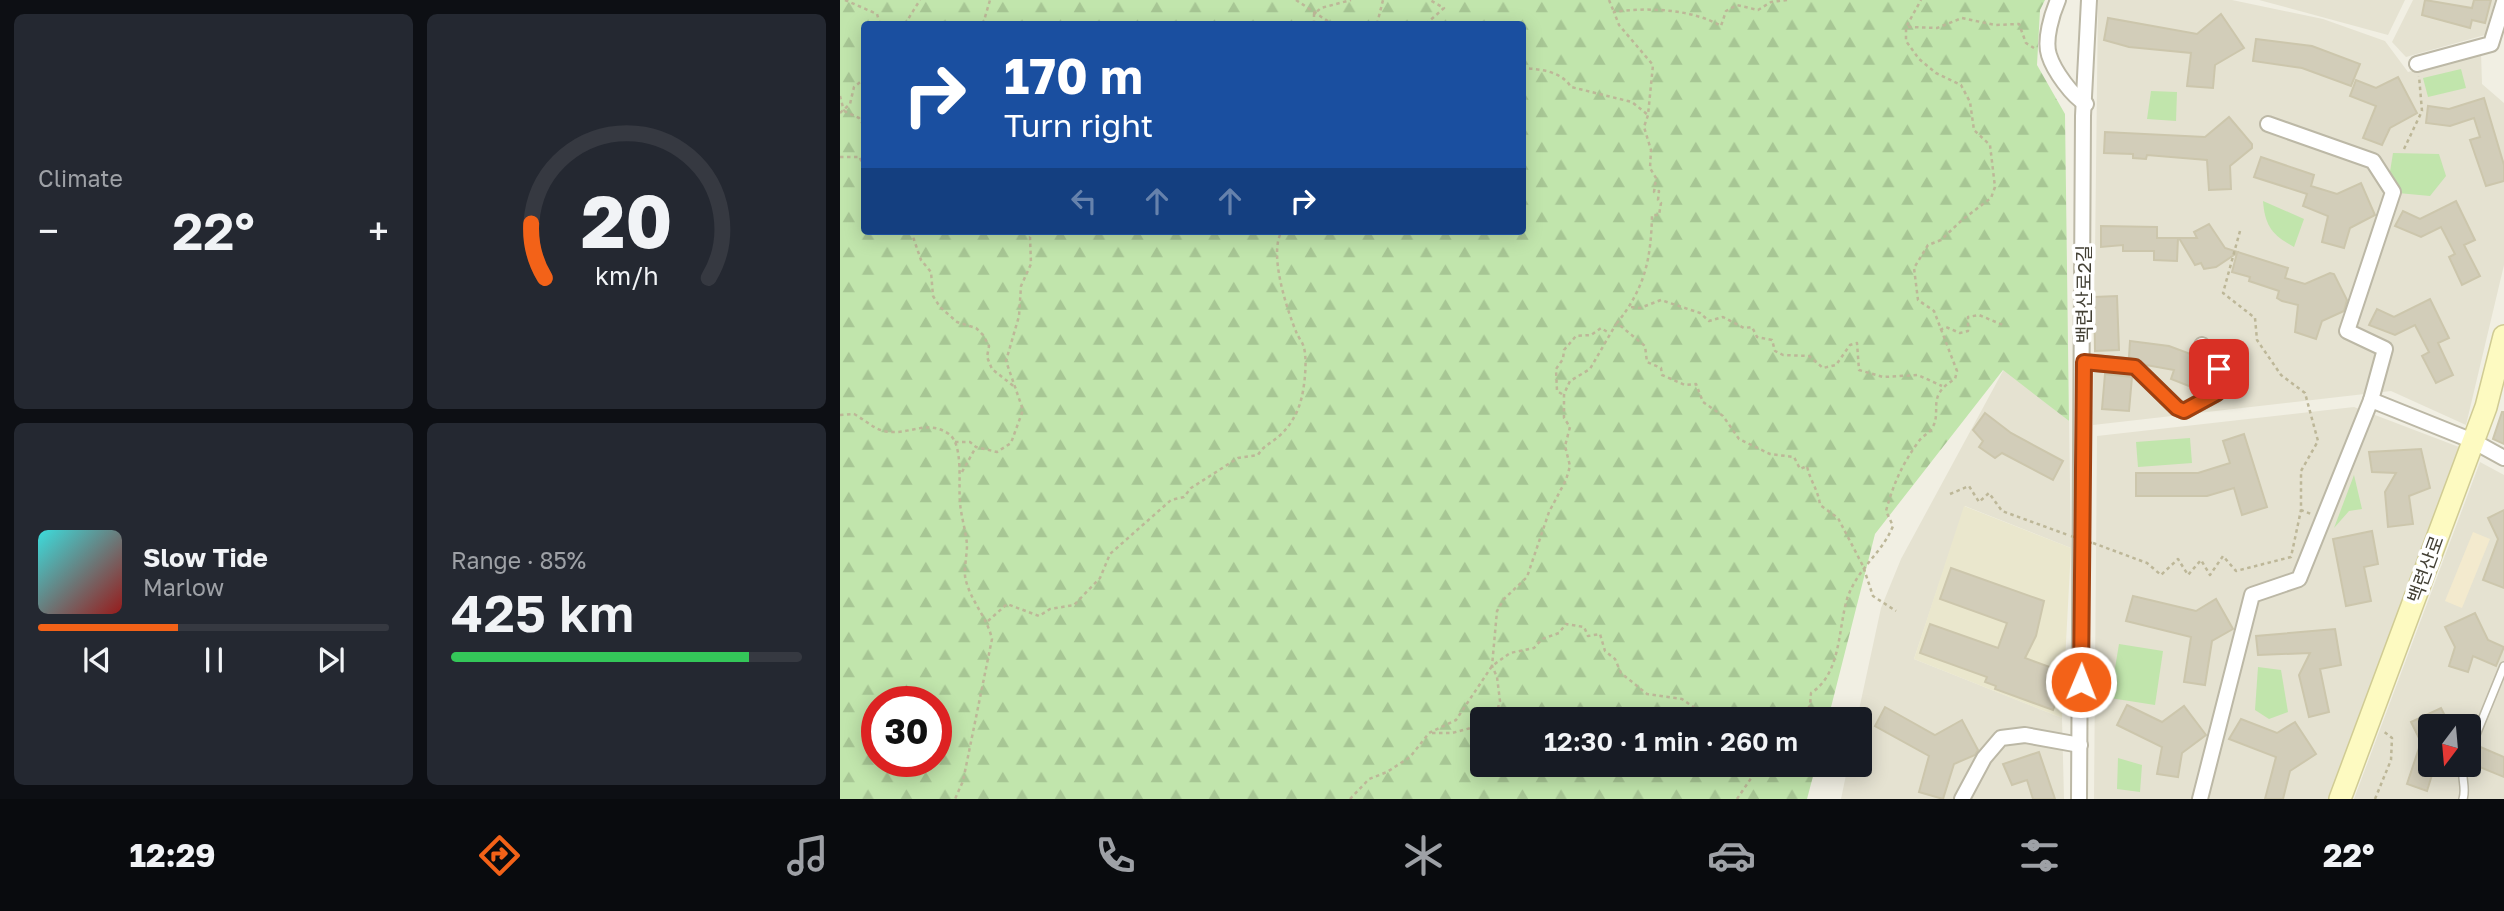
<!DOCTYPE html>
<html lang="en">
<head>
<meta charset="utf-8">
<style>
  body { margin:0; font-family:"Golos Text","Noto Sans KR",sans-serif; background:#242831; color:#f1f3f6; height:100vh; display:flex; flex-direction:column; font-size:26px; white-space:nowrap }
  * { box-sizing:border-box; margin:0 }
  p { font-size:23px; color:#9ea1a6 }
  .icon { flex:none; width:38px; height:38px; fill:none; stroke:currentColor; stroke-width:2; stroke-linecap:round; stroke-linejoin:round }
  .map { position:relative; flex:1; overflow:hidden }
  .panel { display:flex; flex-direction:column; gap:14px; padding:14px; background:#0d0f14; width:840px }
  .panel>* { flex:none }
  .guide { position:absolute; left:21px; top:21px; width:665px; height:214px; border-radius:7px; box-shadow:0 4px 18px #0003; background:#1a4fa0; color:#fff; overflow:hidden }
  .needle { width:46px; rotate:196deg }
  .buttons { position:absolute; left:1578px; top:714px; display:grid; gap:14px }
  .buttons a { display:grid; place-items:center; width:63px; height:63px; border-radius:7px; background:#171b24; box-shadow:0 4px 18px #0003; font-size:35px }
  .speed { position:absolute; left:21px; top:686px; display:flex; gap:14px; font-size:35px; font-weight:700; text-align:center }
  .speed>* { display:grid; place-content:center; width:91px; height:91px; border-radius:50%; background:#171b24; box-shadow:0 4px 18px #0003; line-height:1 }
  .speed .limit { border:10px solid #d22; background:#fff; color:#111 }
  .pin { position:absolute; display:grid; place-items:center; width:60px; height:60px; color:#fff; margin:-30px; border-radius:14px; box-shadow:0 4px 10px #0006 }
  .me { position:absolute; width:77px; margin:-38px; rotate:1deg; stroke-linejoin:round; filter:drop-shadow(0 0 5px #0008) }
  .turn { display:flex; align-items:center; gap:24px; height:147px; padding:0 28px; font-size:32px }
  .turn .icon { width:91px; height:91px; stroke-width:2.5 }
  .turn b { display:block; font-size:49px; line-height:60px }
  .lanes { display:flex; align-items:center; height:66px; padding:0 28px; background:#0003; justify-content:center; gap:35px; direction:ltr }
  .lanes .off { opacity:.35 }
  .big { font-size:52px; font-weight:600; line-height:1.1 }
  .panel .widget { flex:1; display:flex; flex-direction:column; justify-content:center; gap:10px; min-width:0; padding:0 24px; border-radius:10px; background:#242831 }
  .panel .dial { align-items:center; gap:0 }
  .dial svg { height:182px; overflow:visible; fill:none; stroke:#363941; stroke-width:7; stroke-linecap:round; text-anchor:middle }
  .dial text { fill:#f1f3f6; stroke:none }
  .song { display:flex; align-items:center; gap:21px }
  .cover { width:84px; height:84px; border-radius:10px; background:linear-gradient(135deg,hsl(180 70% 55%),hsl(0 70% 35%)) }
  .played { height:7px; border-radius:4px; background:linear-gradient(90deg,#f36218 40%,#363941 40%) }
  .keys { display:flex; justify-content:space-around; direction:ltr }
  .heat { display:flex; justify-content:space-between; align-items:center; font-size:38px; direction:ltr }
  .charge { height:10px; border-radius:5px; background:linear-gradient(90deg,#34c759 85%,#363941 0) }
  .panel .tiles { flex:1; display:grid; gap:14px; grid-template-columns:repeat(2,1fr) }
  .trip { position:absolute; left:630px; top:707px; width:402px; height:70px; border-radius:7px; background:#171b24; box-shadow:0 4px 18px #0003; font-weight:600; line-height:70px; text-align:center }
  .dock { display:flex; height:112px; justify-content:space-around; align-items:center; background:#090b0e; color:#9ea1a6 }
  .dock .icon { width:49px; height:49px }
  .dock .active { color:#f36218 }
  .dock b { font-size:32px; color:#f1f3f6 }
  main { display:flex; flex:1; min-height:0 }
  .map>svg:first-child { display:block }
</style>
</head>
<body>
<main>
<section class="panel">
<div class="tiles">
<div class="widget"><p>Climate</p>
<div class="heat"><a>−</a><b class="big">22°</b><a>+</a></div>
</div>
<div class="widget dial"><svg viewBox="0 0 100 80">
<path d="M14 69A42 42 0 1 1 86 69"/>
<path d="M14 69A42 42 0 0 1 8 45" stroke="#f36218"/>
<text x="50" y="56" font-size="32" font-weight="700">20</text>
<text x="50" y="72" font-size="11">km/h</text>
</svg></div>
<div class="widget">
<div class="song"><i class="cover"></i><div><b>Slow Tide</b><p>Marlow</p></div></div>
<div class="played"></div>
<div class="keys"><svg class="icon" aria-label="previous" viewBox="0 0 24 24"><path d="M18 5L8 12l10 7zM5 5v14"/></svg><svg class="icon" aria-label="pause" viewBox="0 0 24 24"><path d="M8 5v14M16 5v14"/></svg><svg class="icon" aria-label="next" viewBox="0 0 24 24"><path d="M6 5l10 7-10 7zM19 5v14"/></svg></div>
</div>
<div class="widget"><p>Range · 85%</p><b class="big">425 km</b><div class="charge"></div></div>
</div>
</section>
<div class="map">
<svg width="1664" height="799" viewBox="0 0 1664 799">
  <defs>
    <pattern id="forest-firs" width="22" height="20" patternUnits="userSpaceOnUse" patternTransform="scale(1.75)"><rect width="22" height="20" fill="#c1e5ac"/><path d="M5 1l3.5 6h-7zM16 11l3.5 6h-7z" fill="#a7c694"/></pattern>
  </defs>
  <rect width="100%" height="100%" fill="#f1efe3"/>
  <g fill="#e5e2d1" fill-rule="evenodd">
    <polygon points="1258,0 1392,0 1483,19 1545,41 1568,72 1641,53 1642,84 1664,103 1664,265 1626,425 1551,391 1253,425"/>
    <polygon points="1419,0 1565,0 1548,35"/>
    <polygon points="1573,0 1655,0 1645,35 1566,57 1552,42"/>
    <polygon points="1164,369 1229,421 1231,548 1125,506 1074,659 1222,718 1224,799 1001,799 1008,765 1020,765 1020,719 1017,719 1041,608 1061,559"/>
    <polygon points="1514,407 1619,447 1489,799 1254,799 1257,436"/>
    <path d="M1640 462 1664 475V799H1514ZM1591 726H1629V765H1591Z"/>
  </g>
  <polygon fill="#f3eace" points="1633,532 1650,539 1622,608 1605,601"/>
  <polygon fill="#eae7cd" points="1124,506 1231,548 1222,718 1074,659"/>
  <g fill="#c1e5ac">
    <polygon points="1621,69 1626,88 1588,97 1583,78"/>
    <polygon points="1311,91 1337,92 1336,121 1307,119"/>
    <polygon points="1553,153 1599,154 1606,176 1590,196 1558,193 1549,178"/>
    <path d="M1423 201 1464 219 1454 247C1432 235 1425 226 1423 201Z"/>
    <polygon points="1350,438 1352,463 1298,467 1296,442"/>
    <polygon points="1514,475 1522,509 1509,511 1494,528"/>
    <polygon points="1279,644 1323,651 1315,705 1270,698"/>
    <polygon points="1418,667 1441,670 1448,712 1429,719 1415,710"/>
    <polygon points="1278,758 1302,765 1300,792 1277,789"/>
  </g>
  <path fill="url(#forest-firs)" fill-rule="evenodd" d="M0 0H1205L1200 10 1197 65 1225 114 1229 421 1163 370 1035 534 988 719H642V765H976L967 799H0ZM24 24H682V231H24ZM37 702H96V761H37Z"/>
  <g fill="#d2cdb9" stroke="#ccc6ac" stroke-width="2">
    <polygon points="1585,0 1632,8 1634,0 1651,0 1645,23 1632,20 1630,28 1582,15"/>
    <polygon points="1381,14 1404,48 1375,65 1373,88 1347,86 1351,53 1289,47 1264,40 1268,18 1357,34"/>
    <polygon points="1416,39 1472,46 1520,64 1511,86 1462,68 1413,61"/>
    <polygon points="1558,77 1577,113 1550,128 1542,145 1523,138 1536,106 1510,96 1516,80 1536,88"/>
    <polygon points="1644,98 1664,165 1664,181 1646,186 1630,140 1640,137 1634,118 1610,126 1586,123 1588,106 1609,109"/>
    <polygon points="1389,117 1412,144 1412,148 1390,166 1391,189 1369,190 1367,160 1307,155 1306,159 1293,158 1293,154 1264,153 1265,132 1365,137"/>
    <polygon points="1421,157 1474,175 1471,186 1497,194 1521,183 1535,215 1510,228 1504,248 1482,242 1488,216 1463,206 1467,194 1414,177"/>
    <polygon points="1616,201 1635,240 1624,245 1640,276 1622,285 1609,257 1615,254 1601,227 1581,237 1555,226 1563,211 1580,219"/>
    <polygon points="1369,224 1385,248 1448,268 1445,278 1465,284 1490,273 1494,274 1507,300 1504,311 1482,321 1476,339 1455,332 1458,305 1442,301 1437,298 1439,291 1409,281 1410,277 1392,272 1397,253 1376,267 1364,269 1361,263 1355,265 1339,238 1357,238 1354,232"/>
    <polygon points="1261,226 1317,227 1317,238 1338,238 1337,261 1314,260 1314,251 1283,251 1283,245 1261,247"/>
    <polygon points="1277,296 1279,350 1255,351 1254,297"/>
    <polygon points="1590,299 1609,338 1598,343 1613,375 1596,383 1582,356 1589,352 1575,325 1555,335 1529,325 1537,309 1554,317"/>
    <polygon points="1290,341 1329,346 1356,356 1351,360 1366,368 1369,377 1359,390 1331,379 1334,370 1306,365 1289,357"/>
    <polygon points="1265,374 1292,377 1289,411 1262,409"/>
    <polygon points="1662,412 1664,412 1664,444 1653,439"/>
    <polygon points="1145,413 1171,433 1223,461 1213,480 1162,453 1155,458 1139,447 1143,441 1133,430"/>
    <polygon points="1404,434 1427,507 1402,515 1394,488 1367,496 1296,496 1296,473 1358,473 1390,463 1383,441"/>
    <polygon points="1581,449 1590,488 1569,496 1573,524 1548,527 1545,492 1556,473 1532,472 1529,452"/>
    <polygon points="1664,510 1664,588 1643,580 1658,539 1648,518"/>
    <polygon points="1532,531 1538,564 1524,567 1531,601 1506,606 1493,539"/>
    <polygon points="1111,568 1204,601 1196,636 1185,658 1215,669 1216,702 1213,710 1155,689 1156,686 1145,682 1147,677 1080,653 1090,624 1158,648 1167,623 1100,599"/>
    <polygon points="1293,596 1356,611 1376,599 1393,629 1372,641 1365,685 1344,682 1351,637 1286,621"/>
    <polygon points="1635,613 1648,640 1664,647 1656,666 1633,656 1628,672 1609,666 1615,647 1605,627"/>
    <polygon points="1495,629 1501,665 1480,669 1489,712 1469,717 1459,675 1470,653 1418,655 1416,636"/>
    <polygon points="1287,705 1322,722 1344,706 1366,735 1342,753 1338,777 1317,774 1322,747 1277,725"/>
    <polygon points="1045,707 1095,735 1122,720 1138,750 1135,755 1114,764 1103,799 1079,792 1089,756 1035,726"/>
    <polygon points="1601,708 1610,726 1591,726 1591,765 1595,765 1587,791 1567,784 1581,742 1571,722"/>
    <polygon points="1401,719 1437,733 1455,722 1476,754 1450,771 1443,799 1425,799 1436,757 1389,739"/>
    <polygon points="1638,746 1664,757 1664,777 1630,763 1629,758"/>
    <polygon points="1199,752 1215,799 1193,799 1187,780 1172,785 1163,764"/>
  </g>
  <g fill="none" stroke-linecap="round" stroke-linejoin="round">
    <defs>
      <g id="lane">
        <polyline points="1629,752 1664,666"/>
        <path d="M1623 799C1627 787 1620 777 1624 765"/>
      </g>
      <g id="street">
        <path d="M1218 0C1212 14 1204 40 1209 55 1214 71 1232 96 1246 104"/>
        <polyline points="1577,64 1651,44 1664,2"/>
        <polyline points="1428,124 1533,161 1553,192 1507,331 1545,349 1531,400"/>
        <path d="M1244 362 1295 367 1337 408 1344 411 1377 393C1383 371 1374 362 1362 345"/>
        <polyline points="1122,799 1144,758 1161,738 1185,735 1240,745"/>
        <polyline points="1239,799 1243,116 1249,0"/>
        <polyline points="1360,799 1412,595 1459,579 1531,400 1633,441 1664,458"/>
      </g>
      <polyline id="secondary" points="1500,799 1646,407 1664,336"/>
    </defs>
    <use href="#lane" stroke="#bcb8a6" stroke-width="10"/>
    <use href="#street" stroke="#bcb8a6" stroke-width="18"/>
    <use href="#secondary" stroke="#d0cb94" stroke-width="24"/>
    <g stroke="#bdb798" stroke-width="2.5" stroke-dasharray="3.5 3.5" stroke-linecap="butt">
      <polyline points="5,0 37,14 40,24"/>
      <polyline points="456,0 492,24"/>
      <polyline points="769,0 774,12"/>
      <path d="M947 0 931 2 918 10 897 5 886 11 881 26C852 9 807 7 774 12L779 25 813 65 808 115 804 127 811 150 810 168 816 178 814 192 819 191 818 200 821 203 819 215H812C811 259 805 288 777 323L805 346 807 362 821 368 822 375 845 385 856 384 863 402 883 416 899 439 930 454 954 457 960 469 967 466C970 481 978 489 980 505L998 518 1023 566 1033 596 1056 611"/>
      <polyline points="65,24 80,0"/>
      <polyline points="143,24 150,0"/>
      <polyline points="474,24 474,14 481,8 511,0"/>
      <polyline points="537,24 543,0"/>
      <polyline points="586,24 604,8 590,0"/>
      <polyline points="1068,27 1097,28 1122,18 1155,25 1179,24 1186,43 1194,48"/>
      <path d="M682 68C700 69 721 71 731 87L792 102 808 115"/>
      <polyline points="0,96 4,111"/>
      <polyline points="4,111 19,118 24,126"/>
      <polyline points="0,113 10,104 14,87 24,79"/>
      <polyline points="1564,149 1582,111 1579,76"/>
      <polyline points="0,157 24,157"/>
      <polyline points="20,158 24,167"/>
      <polyline points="71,231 81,260 91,272 93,296 100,307 117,322 136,328 143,335 149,346 147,357 152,369 176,388"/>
      <polyline points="1400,231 1383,293 1415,318 1417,340 1441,375 1465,393 1478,441 1461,471 1461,510 1471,514"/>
      <polyline points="791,307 800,308 821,300 860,313 869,321 883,317 904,328 912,327 917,337 932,340 935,351 943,355 969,356 983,368 996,365 1010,345 1017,343 1019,370 1043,377 1078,375 1102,386"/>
      <polyline points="1100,330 1106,327 1120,333 1128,331 1128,317 1139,315 1163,325"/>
      <polyline points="722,394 717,391 716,369 723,359 724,350 736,336 751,335 761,328 769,333"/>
      <path d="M0 415 14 414C27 421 36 432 52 432 72 433 89 420 109 434 124 445 118 486 120 502 121 517 126 531 127 545 127 556 123 572 126 581 132 603 147 617 152 639L123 781 115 799"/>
      <polyline points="115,442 130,442 136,447 157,452 171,443 183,410 166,361 179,316 181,286 191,264 190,237 194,231"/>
      <polyline points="122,472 136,447"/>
      <polyline points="1110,494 1129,486 1139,502 1149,493 1162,511 1228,535"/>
      <polyline points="1253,543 1307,563 1321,575 1338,559 1348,575 1361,560 1370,575 1383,556 1396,571 1451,557 1461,510"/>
      <path d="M148 621 167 604 199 616 210 609 234 605 260 578 270 554 331 500 344 497 351 488 398 458 418 455C423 446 430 444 438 437 452 425 460 409 463 391 465 380 467 359 464 348 463 343 459 338 457 334 447 310 428 253 442 231"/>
      <polyline points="650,719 656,715 660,701 657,677 652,666 657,611 664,599 687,577 709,512 726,480 730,466 725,446 730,427 724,418 724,394 730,381 750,369 776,324"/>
      <path d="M958 719 970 706 971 693C1001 674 998 630 1007 599 1018 567 1041 555 1053 526L1046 511C1053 485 1062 464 1079 441 1082 437 1087 434 1091 430 1104 411 1084 397 1115 379L1117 371 1094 311 1078 300 1074 268 1088 245 1101 240 1122 220 1151 198 1155 187 1150 145 1134 130 1130 102 1121 85 1096 73 1079 59 1066 41V27L1081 0"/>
      <polyline points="592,733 612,733 642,725"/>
      <polyline points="510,799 529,779 547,772 570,757 589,733 616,720 652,666 670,653 694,648 702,639 719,633 726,624 744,627 748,636 760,634 765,651 775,659 781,673 807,694 842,699 855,708 859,719"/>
      <polyline points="897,799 920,765"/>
      <polyline points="1535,799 1551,760 1552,738 1542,730"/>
    </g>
    <use href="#lane" stroke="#fff" stroke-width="7"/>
    <use href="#street" stroke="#fff" stroke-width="14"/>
    <use href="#secondary" stroke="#fdfac1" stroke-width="21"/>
    <polyline stroke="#bdb798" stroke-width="2.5" stroke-dasharray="3.5 3.5" stroke-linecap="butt" points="1231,536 1252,543"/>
  </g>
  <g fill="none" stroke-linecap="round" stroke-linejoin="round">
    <defs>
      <polyline id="route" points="1241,682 1244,362 1295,367 1337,408 1344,411 1377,393 1379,369"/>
    </defs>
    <use href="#route" stroke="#9e4010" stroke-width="18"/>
    <use href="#route" stroke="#f36218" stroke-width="12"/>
  </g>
  <g text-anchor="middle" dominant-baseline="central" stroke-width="7" stroke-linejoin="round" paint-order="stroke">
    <g font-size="19" fill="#423f33" stroke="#fff">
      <text transform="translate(1243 294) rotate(-90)">백련산로2길</text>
      <text transform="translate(1585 569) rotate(-70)">백련산로</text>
    </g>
  </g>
</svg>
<div class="buttons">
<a><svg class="needle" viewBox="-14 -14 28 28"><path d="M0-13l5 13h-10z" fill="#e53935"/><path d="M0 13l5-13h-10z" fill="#9ea1a6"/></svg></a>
</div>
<div class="speed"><div class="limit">30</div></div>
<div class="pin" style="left:1379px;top:369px;background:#d93025"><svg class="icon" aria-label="arrive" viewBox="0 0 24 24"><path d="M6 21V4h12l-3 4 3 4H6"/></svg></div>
<svg class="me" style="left:1241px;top:682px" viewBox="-20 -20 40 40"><circle r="17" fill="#f36218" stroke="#fff" stroke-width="3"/><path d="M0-11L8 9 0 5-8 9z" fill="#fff"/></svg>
<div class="trip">12:30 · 1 min · 260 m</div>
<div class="guide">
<div class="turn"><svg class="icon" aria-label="right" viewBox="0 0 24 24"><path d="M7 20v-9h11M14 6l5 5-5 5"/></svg><div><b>170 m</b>Turn right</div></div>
<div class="lanes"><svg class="icon off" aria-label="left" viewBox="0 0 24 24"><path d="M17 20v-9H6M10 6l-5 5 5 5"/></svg><svg class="icon off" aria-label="ahead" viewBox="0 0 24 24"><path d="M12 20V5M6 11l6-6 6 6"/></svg><svg class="icon off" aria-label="ahead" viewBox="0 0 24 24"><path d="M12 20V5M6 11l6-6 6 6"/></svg><svg class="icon" aria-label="right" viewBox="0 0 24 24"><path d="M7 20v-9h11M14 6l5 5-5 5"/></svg></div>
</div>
</div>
</main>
<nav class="dock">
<b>12:29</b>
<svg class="icon active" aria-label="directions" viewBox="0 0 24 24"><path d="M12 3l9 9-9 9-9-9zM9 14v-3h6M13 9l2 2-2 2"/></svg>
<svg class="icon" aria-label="music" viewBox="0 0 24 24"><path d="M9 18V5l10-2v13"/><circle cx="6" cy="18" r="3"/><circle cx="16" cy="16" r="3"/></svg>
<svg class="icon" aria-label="phone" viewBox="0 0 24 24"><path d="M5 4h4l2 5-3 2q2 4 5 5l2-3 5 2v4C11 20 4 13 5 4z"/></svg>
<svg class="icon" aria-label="climate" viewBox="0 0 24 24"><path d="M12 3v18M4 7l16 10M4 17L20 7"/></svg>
<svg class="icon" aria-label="car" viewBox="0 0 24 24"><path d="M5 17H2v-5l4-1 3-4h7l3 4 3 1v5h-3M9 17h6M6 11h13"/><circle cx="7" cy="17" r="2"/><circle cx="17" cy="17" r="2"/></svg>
<svg class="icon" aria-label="filters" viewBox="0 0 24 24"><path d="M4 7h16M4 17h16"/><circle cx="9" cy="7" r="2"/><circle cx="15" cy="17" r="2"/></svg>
<b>22°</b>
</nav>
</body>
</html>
